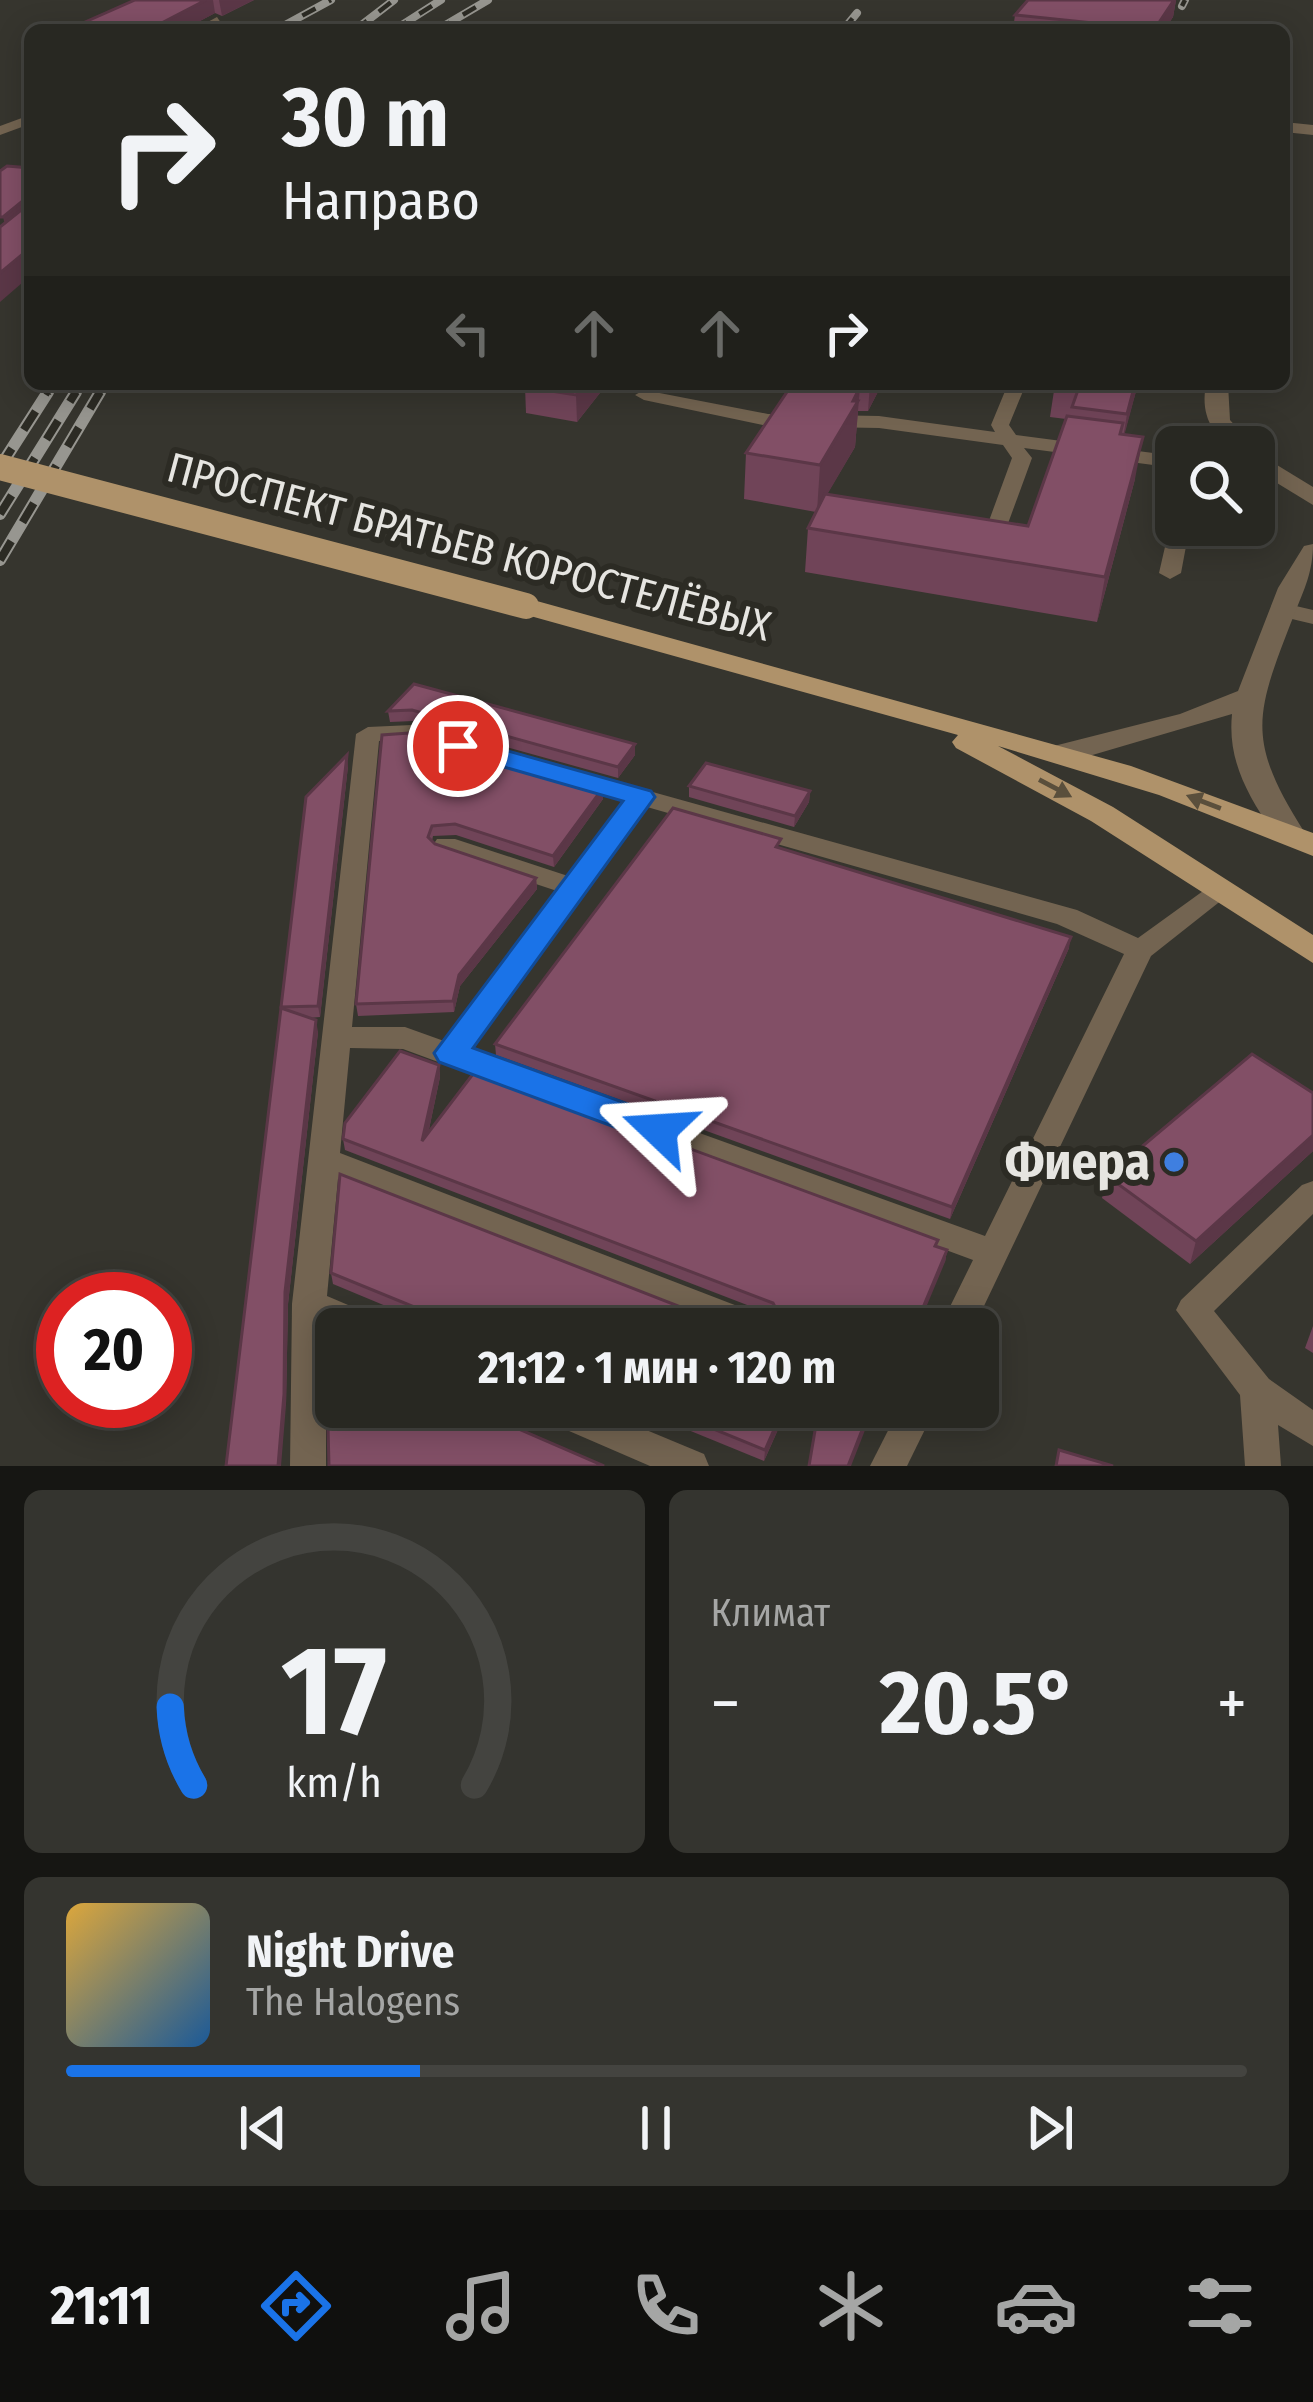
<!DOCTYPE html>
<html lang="ru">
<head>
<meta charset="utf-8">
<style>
  body { margin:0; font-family:"Fira Sans Condensed",sans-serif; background:#34342f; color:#f1f3f6; height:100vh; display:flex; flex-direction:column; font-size:45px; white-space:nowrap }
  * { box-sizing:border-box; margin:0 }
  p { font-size:39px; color:#a5a6a5 }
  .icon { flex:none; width:66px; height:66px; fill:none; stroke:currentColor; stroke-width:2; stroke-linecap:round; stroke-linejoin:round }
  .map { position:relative; height:1466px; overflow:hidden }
  .drawer { display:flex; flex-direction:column; gap:24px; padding:24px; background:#161613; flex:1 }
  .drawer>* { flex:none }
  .banner { position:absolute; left:24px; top:24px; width:1266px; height:366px; border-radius:18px; box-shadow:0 6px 30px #0003,0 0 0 3px #444440; background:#282822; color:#f1f3f6; overflow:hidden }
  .fabs { position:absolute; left:1155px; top:426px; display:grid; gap:24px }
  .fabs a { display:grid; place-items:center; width:120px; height:120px; border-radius:18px; background:#282822; box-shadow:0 6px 30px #0003,0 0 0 3px #444440; font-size:60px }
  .speed { position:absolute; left:36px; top:1272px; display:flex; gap:24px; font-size:60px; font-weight:700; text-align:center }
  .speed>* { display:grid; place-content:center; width:156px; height:156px; border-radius:50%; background:#282822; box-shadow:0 6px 30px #0003,0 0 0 3px #444440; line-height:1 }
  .speed .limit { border:18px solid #d22; background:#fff; color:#111 }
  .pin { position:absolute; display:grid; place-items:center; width:102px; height:102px; color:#fff; margin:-51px; border:6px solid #fff; border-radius:50%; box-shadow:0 3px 12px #0007 }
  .me { position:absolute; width:132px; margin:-66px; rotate:290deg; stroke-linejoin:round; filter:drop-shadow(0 0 9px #0008) }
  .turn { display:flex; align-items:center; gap:42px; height:252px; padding:0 60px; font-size:54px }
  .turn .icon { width:156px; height:156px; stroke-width:2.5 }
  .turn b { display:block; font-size:84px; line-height:102px }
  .lanes { display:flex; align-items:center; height:114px; padding:0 60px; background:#0003; justify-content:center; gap:60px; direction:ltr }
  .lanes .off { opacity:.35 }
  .big { font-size:90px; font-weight:700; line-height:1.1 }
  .drawer .tile { flex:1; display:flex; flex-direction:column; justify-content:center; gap:18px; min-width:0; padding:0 42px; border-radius:18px; background:#34342f }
  .drawer .dial { align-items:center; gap:0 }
  .dial svg { height:312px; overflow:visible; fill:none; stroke:#444440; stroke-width:7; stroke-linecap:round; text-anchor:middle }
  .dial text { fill:#f1f3f6; stroke:none }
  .song { display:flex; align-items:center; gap:36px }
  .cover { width:144px; height:144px; border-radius:18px; background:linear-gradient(135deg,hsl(40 70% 55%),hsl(210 70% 35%)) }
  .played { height:12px; border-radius:6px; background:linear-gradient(90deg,#1a73e8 30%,#444440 30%) }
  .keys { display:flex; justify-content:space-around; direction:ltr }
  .heat { display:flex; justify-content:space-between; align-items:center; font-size:66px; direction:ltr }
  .drawer .tiles { flex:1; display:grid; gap:24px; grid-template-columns:1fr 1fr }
  .tile:last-child { grid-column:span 2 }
  .trip { position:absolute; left:315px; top:1308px; width:684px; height:120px; border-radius:18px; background:#282822; box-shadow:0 6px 30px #0003,0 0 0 3px #444440; font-weight:700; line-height:120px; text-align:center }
  .dock { display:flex; height:192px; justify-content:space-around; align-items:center; background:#10100e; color:#a5a6a5 }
  .dock .icon { width:84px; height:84px }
  .dock .on { color:#1a73e8 }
  .dock b { font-size:54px; color:#f1f3f6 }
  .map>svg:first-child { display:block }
</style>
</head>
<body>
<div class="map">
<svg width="1313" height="1466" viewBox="0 0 1313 1466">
  <rect width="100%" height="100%" fill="#36352e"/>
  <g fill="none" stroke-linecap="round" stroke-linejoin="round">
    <g fill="#736451" fill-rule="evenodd">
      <polygon points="217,17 221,23 208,30 193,30"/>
      <polygon points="30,115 30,124 0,135 0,126"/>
      <polygon points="1008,384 1026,384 1009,425 1016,435 1176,456 1176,468 1024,448 1032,458 999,548 989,554 979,548 1012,458 1003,445 879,428 768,426 644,400 635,395 644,390 768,414 879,416 995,432 991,425"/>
      <polygon points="1176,520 1176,525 1190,525 1181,573 1170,579 1159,573 1170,525"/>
      <polygon points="1283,603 1313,610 1313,624 1275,615 1272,610"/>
      <path d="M412 725 1077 910 1138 938 1210 886H1228L1232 892 1151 956 973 1329H939L973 1260 403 1049 350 1048 340 1153 771 1319 776 1329H720L338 1179 327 1296 381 1319 386 1329 336 1331 326 1326V1466H290L292 1304 356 734 368 727ZM411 739 625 800 568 876 455 839H437L433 845 437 851 557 891 444 1041 405 1027H352L379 741ZM647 807 1057 924 1124 954 985 1236 469 1050Z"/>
      <polygon points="1313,1181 1313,1214 1214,1311 1269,1379 1313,1410 1313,1446 1278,1425 1281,1466 1245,1466 1240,1395 1176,1310 1181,1300 1302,1185"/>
      <polygon points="534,1407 591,1407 704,1454 709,1466 650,1466 539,1418"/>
      <polygon points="900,1407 936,1407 907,1466 870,1466"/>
    </g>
    <g fill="#736451" fill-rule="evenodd">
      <polygon points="1284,122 1313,125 1313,135 1284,132"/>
      <path d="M1206 384H1228L1230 420 1254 447H1228C1209 428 1201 412 1206 384Z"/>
      <polygon points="1254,451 1313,487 1313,505 1254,469"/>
    </g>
    <path fill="#736451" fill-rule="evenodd" d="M1313 544C1313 572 1304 590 1294 615 1255 715 1245 739 1305 833L1300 840H1278C1251 800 1227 764 1232 714L1072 761H1050L1046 754 1050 747 1180 714 1238 691 1278 588 1304 546Z"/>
    <polygon fill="#af926a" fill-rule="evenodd" points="526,598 1131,766 1313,833 1313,856 1159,795 998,746 1113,807 1313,935 1313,963 1091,821 956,748 952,742 958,735 516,612 512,606"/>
    <defs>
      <g id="rail-far2">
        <polyline points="1182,6 1185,0"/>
        <polyline points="276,30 331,0"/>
        <polyline points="355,30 394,0"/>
        <polyline points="394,30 441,0"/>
        <polyline points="437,30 488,0"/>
        <polyline points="843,30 857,13"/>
      </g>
      <g id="rail-far1">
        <polyline points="46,395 53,384"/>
        <polyline points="74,395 81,384"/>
        <polyline points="98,395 105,384"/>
      </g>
      <g id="rail">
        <polyline points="0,467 48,392"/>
        <polyline points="0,514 76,392"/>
        <polyline points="0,560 100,392"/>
      </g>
    </defs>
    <use href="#rail-far2" stroke="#979690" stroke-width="8"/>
    <use href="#rail-far1" stroke="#979690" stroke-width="9"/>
    <use href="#rail" stroke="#979690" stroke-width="12"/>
    <use href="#rail-far2" stroke="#2c2b24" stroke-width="4.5" stroke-dasharray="15" stroke-linecap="butt"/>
    <use href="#rail-far1" stroke="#2c2b24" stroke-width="6" stroke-dasharray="18" stroke-linecap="butt"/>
    <use href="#rail" stroke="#2c2b24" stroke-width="8" stroke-dasharray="22" stroke-linecap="butt"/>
    <polyline stroke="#af926a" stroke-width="26" points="0,467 526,606"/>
  </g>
  <g fill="#704458">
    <polygon points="135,0 254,0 222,16 215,13 183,30 67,30"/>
    <polygon points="1028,0 1176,0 1173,17 1164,30 1013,30 1015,15"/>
    <polygon points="528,384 607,384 577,422 526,413 525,387"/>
    <polygon points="800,384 882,384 868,411 858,411 855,447 827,494 1028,526 1066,419 1050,417 1055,384 1138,384 1124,434 1135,479 1097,622 805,572 808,528 816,512 744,499 746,453"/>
    <polygon points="414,684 635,744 635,755 618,778 413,721 390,722 388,711"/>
    <polygon points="382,735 603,799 554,867 456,835 433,836 432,841 435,844 536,878 537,889 460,986 454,1012 358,1016 356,1004"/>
    <polygon points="348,766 320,1017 309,1018 318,1032 288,1304 286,1405 226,1466 306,797"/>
    <polygon points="689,786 810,791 809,802 794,827 689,797"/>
    <polygon points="780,848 1069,948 950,1219 496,1055 495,1044"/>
    <polygon points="439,1065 440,1077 428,1134 938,1240 937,1246 947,1250 945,1262 832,1322 826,1320 822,1329 441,1329 333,1284 331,1273 719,1322 775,1319 773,1315 345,1150 343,1139"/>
    <polygon points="1313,1093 1313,1151 1190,1264 1102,1198 1107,1176"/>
    <polygon points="1313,1326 1313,1353 1305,1348"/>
    <polygon points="632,1407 788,1407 764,1461"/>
  </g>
  <g fill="#5b3747">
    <polygon points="206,0 213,0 215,13 183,30 148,30"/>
    <polygon points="219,0 254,0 222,16"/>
    <polygon points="1174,0 1176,0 1173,17 1164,30 1154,30"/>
    <polygon points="30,195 30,214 7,233 3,217"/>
    <polygon points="30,248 30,276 0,302 0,273"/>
    <polygon points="586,384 607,384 577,422 576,395"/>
    <polygon points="870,384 882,384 868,411"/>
    <polygon points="1135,384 1138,384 1122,444 1127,414"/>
    <polygon points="860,387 855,447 817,512 820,465"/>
    <polygon points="1143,437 1135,479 1097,622 1105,577"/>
    <polygon points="635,744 635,755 618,778 618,767"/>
    <polygon points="347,755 348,766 320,1017 318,1006"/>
    <polygon points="603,788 603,799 554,867 553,856"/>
    <polygon points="810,791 809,802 794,827 795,816"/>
    <polygon points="536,878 537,889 460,986 454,1012 453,1001 459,975"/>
    <polygon points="1071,937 1069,948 950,1219 952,1207"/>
    <polygon points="316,1020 318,1032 288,1304 286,1405 281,1466 278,1466 285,1292"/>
    <polygon points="439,1065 440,1077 424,1153 422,1141"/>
    <polygon points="1313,1135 1313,1151 1190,1264 1196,1241"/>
    <polygon points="947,1250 945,1262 917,1329 914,1329"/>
    <polygon points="784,1407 788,1407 764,1461 765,1450"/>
    <polygon points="871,1407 874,1407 851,1466 848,1466"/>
  </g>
  <g fill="#824f66" stroke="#5b3747" stroke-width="3">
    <polygon points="135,0 206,0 148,30 67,30"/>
    <polygon points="1028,0 1174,0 1154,30 1099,30 1103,24 1015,15"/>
    <polygon points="7,166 30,168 30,195 3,217 0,217 0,171"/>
    <polygon points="30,203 30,248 0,273 0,227"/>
    <polygon points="528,384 586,384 576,395 525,387"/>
    <polygon points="1055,384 1135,384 1127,414 1072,407 1078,390 1054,387"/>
    <polygon points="791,386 860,387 853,401 858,401 820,465 746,453"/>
    <polygon points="1067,416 1123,423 1120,434 1143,437 1105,577 808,528 825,494 1028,526"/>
    <polygon points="414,684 635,744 618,767 412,710 388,711"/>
    <polygon points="409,733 603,788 553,856 455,824 432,826 428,837 435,844 536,878 459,975 453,1001 356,1004 382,735"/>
    <polygon points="347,755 318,1006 281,1007 306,797"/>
    <polygon points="706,763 810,791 795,816 689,786"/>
    <polygon points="673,808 781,839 776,847 1071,937 952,1207 495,1044"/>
    <polygon points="281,1008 316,1020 285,1292 284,1394 278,1466 226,1466"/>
    <polygon points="400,1051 439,1065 422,1141 476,1070 938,1240 935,1246 947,1250 914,1329 831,1329 834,1311 827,1309 818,1329 468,1329 331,1273 340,1174 719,1322 781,1318 773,1303 343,1139 345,1123"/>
    <polygon points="1252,1054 1313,1093 1313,1135 1196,1241 1107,1176"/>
    <polygon points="340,1407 468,1407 604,1466 329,1466 328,1427"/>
    <polygon points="660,1407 784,1407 765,1450"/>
    <polygon points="819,1407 871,1407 848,1466 809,1466"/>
    <polygon points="1059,1450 1113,1466 1056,1466"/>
  </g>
  <defs><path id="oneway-solid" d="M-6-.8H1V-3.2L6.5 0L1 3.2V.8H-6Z" transform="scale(3)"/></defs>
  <g fill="#5a4f3c">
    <use href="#oneway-solid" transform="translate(1055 788) rotate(28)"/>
    <use href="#oneway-solid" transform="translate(1204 802) rotate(-159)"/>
  </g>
  <polygon fill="#1a73e8" stroke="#114b97" stroke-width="3" points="458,737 651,791 655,797 473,1048 672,1120 677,1130 672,1139 647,1139 439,1062 434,1053 623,801 448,751 448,740"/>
  <circle fill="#3f7fe0" stroke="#2c2b24" stroke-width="4.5" cx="1174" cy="1162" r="12"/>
  <g text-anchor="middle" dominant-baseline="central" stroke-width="12" stroke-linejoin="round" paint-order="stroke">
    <g font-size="42" fill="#e6e5e1" stroke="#2c2b24">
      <text transform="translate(469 547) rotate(15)">ПРОСПЕКТ БРАТЬЕВ КОРОСТЕЛЁВЫХ</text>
    </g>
    <g font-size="51" font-weight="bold" fill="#e6e5e1" stroke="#2c2b24" text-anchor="end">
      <text x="1150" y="1162">Фиера</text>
    </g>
  </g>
</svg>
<div class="fabs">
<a><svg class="icon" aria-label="search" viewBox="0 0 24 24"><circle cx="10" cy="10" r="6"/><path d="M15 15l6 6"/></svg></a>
</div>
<div class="speed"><div class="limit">20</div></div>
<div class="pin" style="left:458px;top:746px;background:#d93025"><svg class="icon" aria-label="arrive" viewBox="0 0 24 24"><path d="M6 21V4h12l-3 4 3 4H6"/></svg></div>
<svg class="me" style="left:659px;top:1130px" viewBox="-20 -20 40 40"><path d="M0-17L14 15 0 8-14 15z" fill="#1a73e8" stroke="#fff" stroke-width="4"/></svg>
<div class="trip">21:12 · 1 мин · 120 m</div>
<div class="banner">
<div class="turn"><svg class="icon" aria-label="right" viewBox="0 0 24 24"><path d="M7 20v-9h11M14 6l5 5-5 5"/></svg><div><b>30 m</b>Направо</div></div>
<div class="lanes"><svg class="icon off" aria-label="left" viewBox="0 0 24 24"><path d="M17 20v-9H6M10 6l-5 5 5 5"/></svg><svg class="icon off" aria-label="ahead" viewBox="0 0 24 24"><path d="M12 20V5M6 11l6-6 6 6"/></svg><svg class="icon off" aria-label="ahead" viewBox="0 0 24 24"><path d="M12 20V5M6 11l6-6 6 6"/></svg><svg class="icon" aria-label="right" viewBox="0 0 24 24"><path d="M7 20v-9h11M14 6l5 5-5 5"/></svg></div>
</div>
</div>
<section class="drawer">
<div class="tiles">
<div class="tile dial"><svg viewBox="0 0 100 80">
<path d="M14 69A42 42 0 1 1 86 69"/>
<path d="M14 69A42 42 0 0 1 8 49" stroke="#1a73e8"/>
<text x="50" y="56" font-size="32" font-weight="700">17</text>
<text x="50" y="72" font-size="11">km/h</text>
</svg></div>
<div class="tile"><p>Климат</p>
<div class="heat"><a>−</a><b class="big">20.5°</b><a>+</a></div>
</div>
<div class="tile">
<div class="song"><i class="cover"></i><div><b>Night Drive</b><p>The Halogens</p></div></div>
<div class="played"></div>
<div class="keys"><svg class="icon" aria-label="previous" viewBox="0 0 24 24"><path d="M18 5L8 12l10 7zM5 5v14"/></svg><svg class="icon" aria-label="pause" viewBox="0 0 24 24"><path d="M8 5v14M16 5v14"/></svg><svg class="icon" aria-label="next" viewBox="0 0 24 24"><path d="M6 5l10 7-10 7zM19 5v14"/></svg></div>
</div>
</div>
</section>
<nav class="dock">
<b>21:11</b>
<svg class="icon on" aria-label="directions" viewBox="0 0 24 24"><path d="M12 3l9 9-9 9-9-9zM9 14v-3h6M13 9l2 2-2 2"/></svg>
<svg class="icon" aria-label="music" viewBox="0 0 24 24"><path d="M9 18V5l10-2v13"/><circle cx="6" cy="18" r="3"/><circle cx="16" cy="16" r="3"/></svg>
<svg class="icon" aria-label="phone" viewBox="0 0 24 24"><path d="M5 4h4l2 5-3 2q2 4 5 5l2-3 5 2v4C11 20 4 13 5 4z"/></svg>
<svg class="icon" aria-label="climate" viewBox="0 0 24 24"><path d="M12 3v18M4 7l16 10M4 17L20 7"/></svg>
<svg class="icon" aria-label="car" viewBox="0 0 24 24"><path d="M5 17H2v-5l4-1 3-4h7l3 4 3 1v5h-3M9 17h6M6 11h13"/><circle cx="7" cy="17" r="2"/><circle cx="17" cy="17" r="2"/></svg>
<svg class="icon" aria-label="filters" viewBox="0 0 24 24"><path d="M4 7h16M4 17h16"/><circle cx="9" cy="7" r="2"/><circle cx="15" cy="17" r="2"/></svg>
</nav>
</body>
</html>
